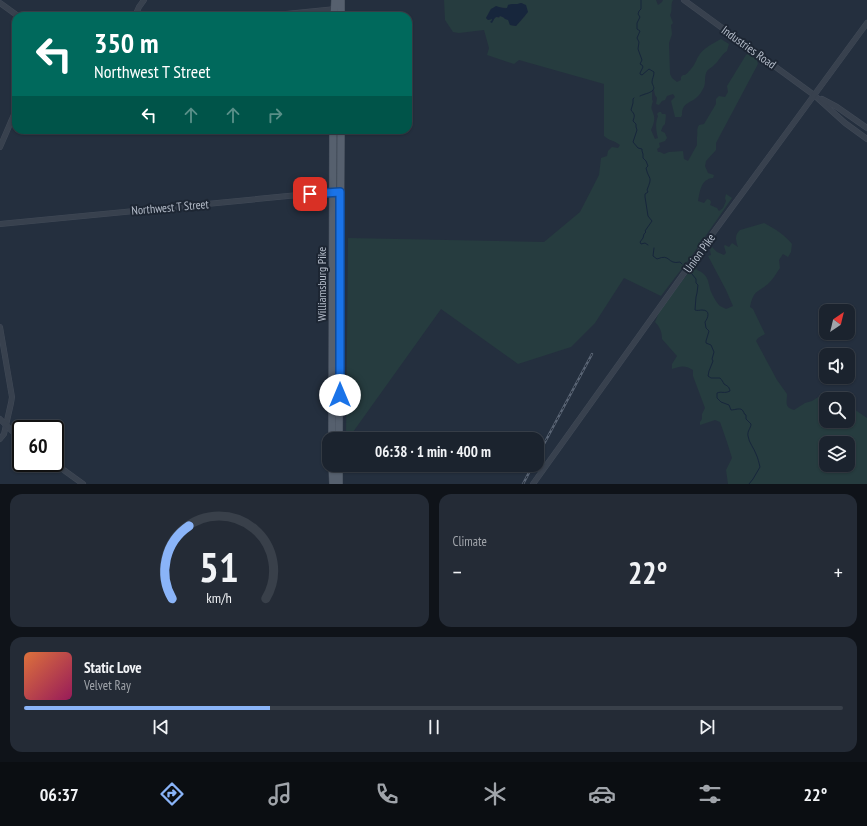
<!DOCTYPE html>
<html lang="en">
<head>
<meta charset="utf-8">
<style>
  body { margin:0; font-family:"PT Sans Narrow",sans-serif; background:#242b36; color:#f1f3f6; height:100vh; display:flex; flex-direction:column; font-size:15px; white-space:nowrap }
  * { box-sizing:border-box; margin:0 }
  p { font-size:13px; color:#a0a4aa }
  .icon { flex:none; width:22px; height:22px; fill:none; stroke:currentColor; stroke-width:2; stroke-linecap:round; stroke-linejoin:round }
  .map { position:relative; height:484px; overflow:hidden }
  .sheet { display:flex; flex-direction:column; gap:10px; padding:10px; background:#0f1319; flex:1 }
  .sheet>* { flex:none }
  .hud { position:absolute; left:12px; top:12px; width:400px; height:122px; border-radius:12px; box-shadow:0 1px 3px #0004,0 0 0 1px #39404a; background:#00695c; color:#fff; overflow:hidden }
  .needle { width:26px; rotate:35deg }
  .buttons { position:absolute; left:819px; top:304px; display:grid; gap:8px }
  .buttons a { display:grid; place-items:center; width:36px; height:36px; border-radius:8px; background:#1b232e; box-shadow:0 1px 3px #0004,0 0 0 1px #39404a; font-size:20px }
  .speed { position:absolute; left:12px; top:420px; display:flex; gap:8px; font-size:20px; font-weight:700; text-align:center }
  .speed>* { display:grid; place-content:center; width:52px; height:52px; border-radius:50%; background:#1b232e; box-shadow:0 1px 3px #0004,0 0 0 1px #39404a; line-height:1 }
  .speed .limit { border:2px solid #111; border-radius:6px; background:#fff; color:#111 }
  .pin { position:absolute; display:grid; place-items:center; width:34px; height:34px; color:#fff; margin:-17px; border-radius:8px; box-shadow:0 2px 6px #0006 }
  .me { position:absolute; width:44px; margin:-22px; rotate:0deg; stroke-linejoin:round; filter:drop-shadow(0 0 3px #0008) }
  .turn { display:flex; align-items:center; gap:14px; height:84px; padding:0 16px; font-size:18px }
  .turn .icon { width:52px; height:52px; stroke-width:2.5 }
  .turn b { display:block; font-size:28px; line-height:34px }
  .lanes { display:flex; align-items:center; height:38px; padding:0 16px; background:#0003; justify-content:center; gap:20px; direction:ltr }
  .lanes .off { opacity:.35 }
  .big { font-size:30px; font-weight:800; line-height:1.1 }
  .sheet .widget { flex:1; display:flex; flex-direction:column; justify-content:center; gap:6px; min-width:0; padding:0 14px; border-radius:12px; background:#242b36 }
  .sheet .dial { align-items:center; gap:0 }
  .dial svg { height:104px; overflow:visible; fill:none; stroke:#39404a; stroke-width:7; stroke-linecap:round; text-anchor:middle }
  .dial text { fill:#f1f3f6; stroke:none }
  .song { display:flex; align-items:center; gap:12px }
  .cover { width:48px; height:48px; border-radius:6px; background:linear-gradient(135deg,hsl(20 70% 55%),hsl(330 70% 35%)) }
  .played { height:4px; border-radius:2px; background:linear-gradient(90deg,#8ab4f8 30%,#39404a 30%) }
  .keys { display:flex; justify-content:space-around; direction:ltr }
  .heat { display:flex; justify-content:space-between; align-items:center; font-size:22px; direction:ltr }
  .sheet .tiles { flex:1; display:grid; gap:10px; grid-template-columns:1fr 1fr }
  .widget:last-child { grid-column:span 2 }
  .trip { position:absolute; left:322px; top:432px; width:222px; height:40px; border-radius:12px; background:#1b232e; box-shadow:0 1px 3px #0004,0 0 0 1px #39404a; font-weight:800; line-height:40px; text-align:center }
  .tab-bar { display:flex; height:64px; justify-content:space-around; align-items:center; background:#0b0e12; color:#a0a4aa }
  .tab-bar .icon { width:28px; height:28px }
  .tab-bar .current { color:#8ab4f8 }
  .tab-bar b { font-size:18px; color:#f1f3f6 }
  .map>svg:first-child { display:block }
</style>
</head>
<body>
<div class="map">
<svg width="867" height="484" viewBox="0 0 867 484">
  <rect width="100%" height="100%" fill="#242f3e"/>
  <g fill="#263c3f" fill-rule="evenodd">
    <path d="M444 0H656L658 5 662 2 663 0H673C670 5 673 10 670 15L673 23 671 25 672 34 669 43 670 74 672 78 677 82 681 80V77L683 75H685C687 74 694 66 695 63 697 60 696 60 698 57 703 48 712 44 721 39L729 44 727 51C721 55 719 61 714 65 712 68 709 68 707 71 704 76 706 82 704 87 703 89 701 93 699 95 692 104 682 101 682 115L681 117H675L671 101 675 97 673 94 667 96 665 100 662 101 659 105 656 104 657 98 655 95 654 90H652V100L653 101C650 111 652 107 654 116 655 121 653 125 651 130L655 139 658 138C656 131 655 123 658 116L657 114 659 112H661L662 114H665L666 115 665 124 663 126 661 131 665 133 667 138 665 141 659 143 660 147 657 149 658 152H660L664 154 669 152 683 151 684 159 688 161 697 145C697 142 697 140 697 137 698 132 696 130 699 125L704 124 716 104V99L719 96 725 97 728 92 727 86 746 55 748 54 757 60 758 64 716 143V150L706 161 705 166 708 173 714 175 713 178C701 179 700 191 698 201L704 203 707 199 710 200 711 202 710 205 717 208 719 211 723 208 726 201 725 198 726 194 732 198 693 254 661 296 624 278 595 323 571 347 518 364 441 309 348 439H346L348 238 544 242 580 212 599 175 601 158 607 156 608 151 612 147 618 148 620 145C614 140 609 141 604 136V84L519 60 514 64 487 55 489 48 484 30 459 33 453 32 445 20ZM521 3H522L527 9 525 16 516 26 510 25 509 20 500 16 499 18 496 17 494 19V20L491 22 493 20 492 19 488 20 486 18 491 9 498 7 507 8 511 4 516 5Z"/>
    <path d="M764 223C774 228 785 235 792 244L791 252 788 257 783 254 779 260 780 268C776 274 773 279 768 284 756 294 754 290 750 307L753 309 765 334 758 338 756 341 777 380 787 394C787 403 784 407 794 410L805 403 812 401 825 393H831L839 399H826V421H848V405L867 418V484H728L726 470 732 458 727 442 720 422 715 420 700 425V422L702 419V414L705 408 693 376V370C685 365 681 366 672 369V364L677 356 662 339C662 332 660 327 655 322L660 310 695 264 696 265V268L697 270C707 274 708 279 710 289 711 293 717 304 720 306 722 307 724 308 726 309L733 306 726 290 708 256 711 255 710 250 712 247 717 252 724 255 726 253 724 246 725 245 729 247 732 243 738 247C736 241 734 235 740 230ZM826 443H848V465H826Z"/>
  </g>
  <path fill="#17263c" d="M521 3 526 5 528 12 516 26 510 25 508 20 505 19 503 17 500 16 499 17H496L494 19 492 23 490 22 492 20V19L488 20 486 18 491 9 496 6C500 7 503 9 507 8L508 5C512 3 516 5 521 3Z"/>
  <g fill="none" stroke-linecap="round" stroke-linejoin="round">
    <g stroke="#17263c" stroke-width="1">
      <path d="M640 96C644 94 650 93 652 91 656 88 652 85 652 82 652 79 654 76 654 72L649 69 642 75 640 74V73L643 67 642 65 640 64 642 60 638 49 639 42 637 38 640 31 637 29V23L640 17 638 14 639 11 641 9V0"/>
      <path d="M634 98 633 99V103L631 110C635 115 635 115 633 121L636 124V127L637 130 633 142 638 148 642 149V151L643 154V158L646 161 648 166 646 168C649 181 653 175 647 190L648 192 645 194V197L648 216 652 221 645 231 646 232 644 234 643 238 640 242 641 244 645 243 648 245"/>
      <path d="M654 248 653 256 657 259C671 253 667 265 680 262L682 264"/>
      <path d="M692 274 696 279V283L698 285 697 293 696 297 695 310C697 311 700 310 702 310 711 310 708 318 705 322L706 328 709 331 706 341V343L711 345 714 352 712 359 713 361 709 371 708 376 711 378H720C722 380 723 382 724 384 727 386 729 386 730 391 724 394 722 391 717 393V398L721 402 729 405 731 410C735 410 741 407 743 411 746 416 742 412 746 415V419L751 424C751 428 747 431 748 436 749 443 754 448 756 454 758 458 759 463 760 467L753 479 749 484"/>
    </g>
    <defs>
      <g id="minor">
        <polyline points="684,0 814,95 845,123 867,139"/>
        <polyline points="0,3 18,16"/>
        <polyline points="135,16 139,7 144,0"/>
        <polyline points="266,16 336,9"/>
        <polyline points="822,99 837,107 867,128"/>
        <polyline points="0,147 16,110"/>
        <polyline points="0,224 340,191"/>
        <polyline points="0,327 12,397 11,403 4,434 0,439"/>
        <polyline points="0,419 14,433 21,438"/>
        <polyline points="54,463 83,484"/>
        <polyline points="533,484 697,255 867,23"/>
      </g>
      <g id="major">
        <polyline points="334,16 335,0"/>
        <polyline points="341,16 341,0"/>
        <polyline points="332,439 333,130"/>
        <polyline points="339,439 341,130"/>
        <polyline points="332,465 333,484"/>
        <polyline points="339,484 339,465"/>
      </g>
    </defs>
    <use href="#minor" stroke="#414a57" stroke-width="6"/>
    <use href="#major" stroke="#414a57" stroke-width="8"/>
    <use href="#minor" stroke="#38414e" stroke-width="5"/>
    <use href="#major" stroke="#56606e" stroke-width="7"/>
    <defs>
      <g id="rail">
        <polyline points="537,457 592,354"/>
        <polyline points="523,484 533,465"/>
      </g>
    </defs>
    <use href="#rail" stroke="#5a6575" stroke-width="2.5"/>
    <use href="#rail" stroke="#1d2633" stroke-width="1" stroke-dasharray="3" stroke-linecap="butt"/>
  </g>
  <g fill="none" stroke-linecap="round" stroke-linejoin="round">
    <defs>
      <polyline id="route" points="310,194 340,192 340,395"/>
    </defs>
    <use href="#route" stroke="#114b97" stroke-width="10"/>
    <use href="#route" stroke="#1a73e8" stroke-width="7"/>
  </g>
  <g text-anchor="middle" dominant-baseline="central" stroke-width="4" stroke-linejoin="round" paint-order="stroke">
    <g font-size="12" fill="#b4bcc9" stroke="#1d2633">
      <text transform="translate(749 47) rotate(36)">Industries Road</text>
      <text transform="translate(170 207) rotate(-5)">Northwest T Street</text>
      <text transform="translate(699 253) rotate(-54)">Union Pike</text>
      <text transform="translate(321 284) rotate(-90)">Williamsburg Pike</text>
    </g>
  </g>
</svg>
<div class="buttons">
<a><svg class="needle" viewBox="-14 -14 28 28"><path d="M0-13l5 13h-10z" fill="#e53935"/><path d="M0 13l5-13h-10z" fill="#a0a4aa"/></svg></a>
<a><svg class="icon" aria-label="sound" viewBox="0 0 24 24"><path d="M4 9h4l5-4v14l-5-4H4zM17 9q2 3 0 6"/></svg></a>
<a><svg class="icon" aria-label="search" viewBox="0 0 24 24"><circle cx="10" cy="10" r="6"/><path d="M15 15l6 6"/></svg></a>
<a><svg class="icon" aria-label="layers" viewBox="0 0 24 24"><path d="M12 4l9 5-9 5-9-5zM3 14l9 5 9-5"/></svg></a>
</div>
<div class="speed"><div class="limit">60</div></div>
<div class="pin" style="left:310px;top:194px;background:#d93025"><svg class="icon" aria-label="arrive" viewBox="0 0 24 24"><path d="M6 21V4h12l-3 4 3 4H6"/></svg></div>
<svg class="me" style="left:340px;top:395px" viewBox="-20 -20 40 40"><circle r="19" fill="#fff"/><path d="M0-13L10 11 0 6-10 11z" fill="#1a73e8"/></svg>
<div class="trip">06:38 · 1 min · 400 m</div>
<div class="hud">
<div class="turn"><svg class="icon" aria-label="left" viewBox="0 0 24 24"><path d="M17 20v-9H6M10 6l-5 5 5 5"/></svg><div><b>350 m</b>Northwest T Street</div></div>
<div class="lanes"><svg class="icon" aria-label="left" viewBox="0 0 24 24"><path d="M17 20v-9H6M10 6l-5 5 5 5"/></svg><svg class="icon off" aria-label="ahead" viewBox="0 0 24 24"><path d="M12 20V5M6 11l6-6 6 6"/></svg><svg class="icon off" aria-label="ahead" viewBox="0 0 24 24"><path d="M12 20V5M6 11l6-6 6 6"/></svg><svg class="icon off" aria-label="right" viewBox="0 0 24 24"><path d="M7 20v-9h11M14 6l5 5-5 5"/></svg></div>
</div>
</div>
<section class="sheet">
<div class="tiles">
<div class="widget dial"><svg viewBox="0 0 100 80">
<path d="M14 69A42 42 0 1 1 86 69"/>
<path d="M14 69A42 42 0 0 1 27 13" stroke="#8ab4f8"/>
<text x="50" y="56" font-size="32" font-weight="700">51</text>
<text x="50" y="72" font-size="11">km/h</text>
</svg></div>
<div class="widget"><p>Climate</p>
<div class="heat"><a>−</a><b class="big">22°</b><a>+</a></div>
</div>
<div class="widget">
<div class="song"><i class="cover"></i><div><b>Static Love</b><p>Velvet Ray</p></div></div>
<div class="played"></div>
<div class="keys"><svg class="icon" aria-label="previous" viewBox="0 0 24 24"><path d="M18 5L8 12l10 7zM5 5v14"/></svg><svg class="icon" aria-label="pause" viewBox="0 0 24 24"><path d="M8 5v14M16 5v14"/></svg><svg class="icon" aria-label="next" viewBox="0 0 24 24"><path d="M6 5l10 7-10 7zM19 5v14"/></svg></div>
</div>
</div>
</section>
<nav class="tab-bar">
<b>06:37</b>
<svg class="icon current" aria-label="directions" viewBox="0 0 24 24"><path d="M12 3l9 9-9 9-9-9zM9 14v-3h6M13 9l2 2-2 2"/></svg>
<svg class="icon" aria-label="music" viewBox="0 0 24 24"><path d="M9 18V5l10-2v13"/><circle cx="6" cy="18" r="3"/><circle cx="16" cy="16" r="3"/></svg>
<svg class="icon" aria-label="phone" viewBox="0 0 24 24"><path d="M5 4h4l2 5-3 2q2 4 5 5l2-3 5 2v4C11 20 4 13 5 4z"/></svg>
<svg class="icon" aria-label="climate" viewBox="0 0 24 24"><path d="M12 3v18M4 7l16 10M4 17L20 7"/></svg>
<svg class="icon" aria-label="car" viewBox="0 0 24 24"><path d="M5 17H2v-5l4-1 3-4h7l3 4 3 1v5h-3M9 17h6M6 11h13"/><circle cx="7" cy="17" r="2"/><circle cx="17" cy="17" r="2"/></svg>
<svg class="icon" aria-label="filters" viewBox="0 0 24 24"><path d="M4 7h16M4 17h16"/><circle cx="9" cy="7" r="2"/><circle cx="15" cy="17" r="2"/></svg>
<b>22°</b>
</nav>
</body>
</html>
